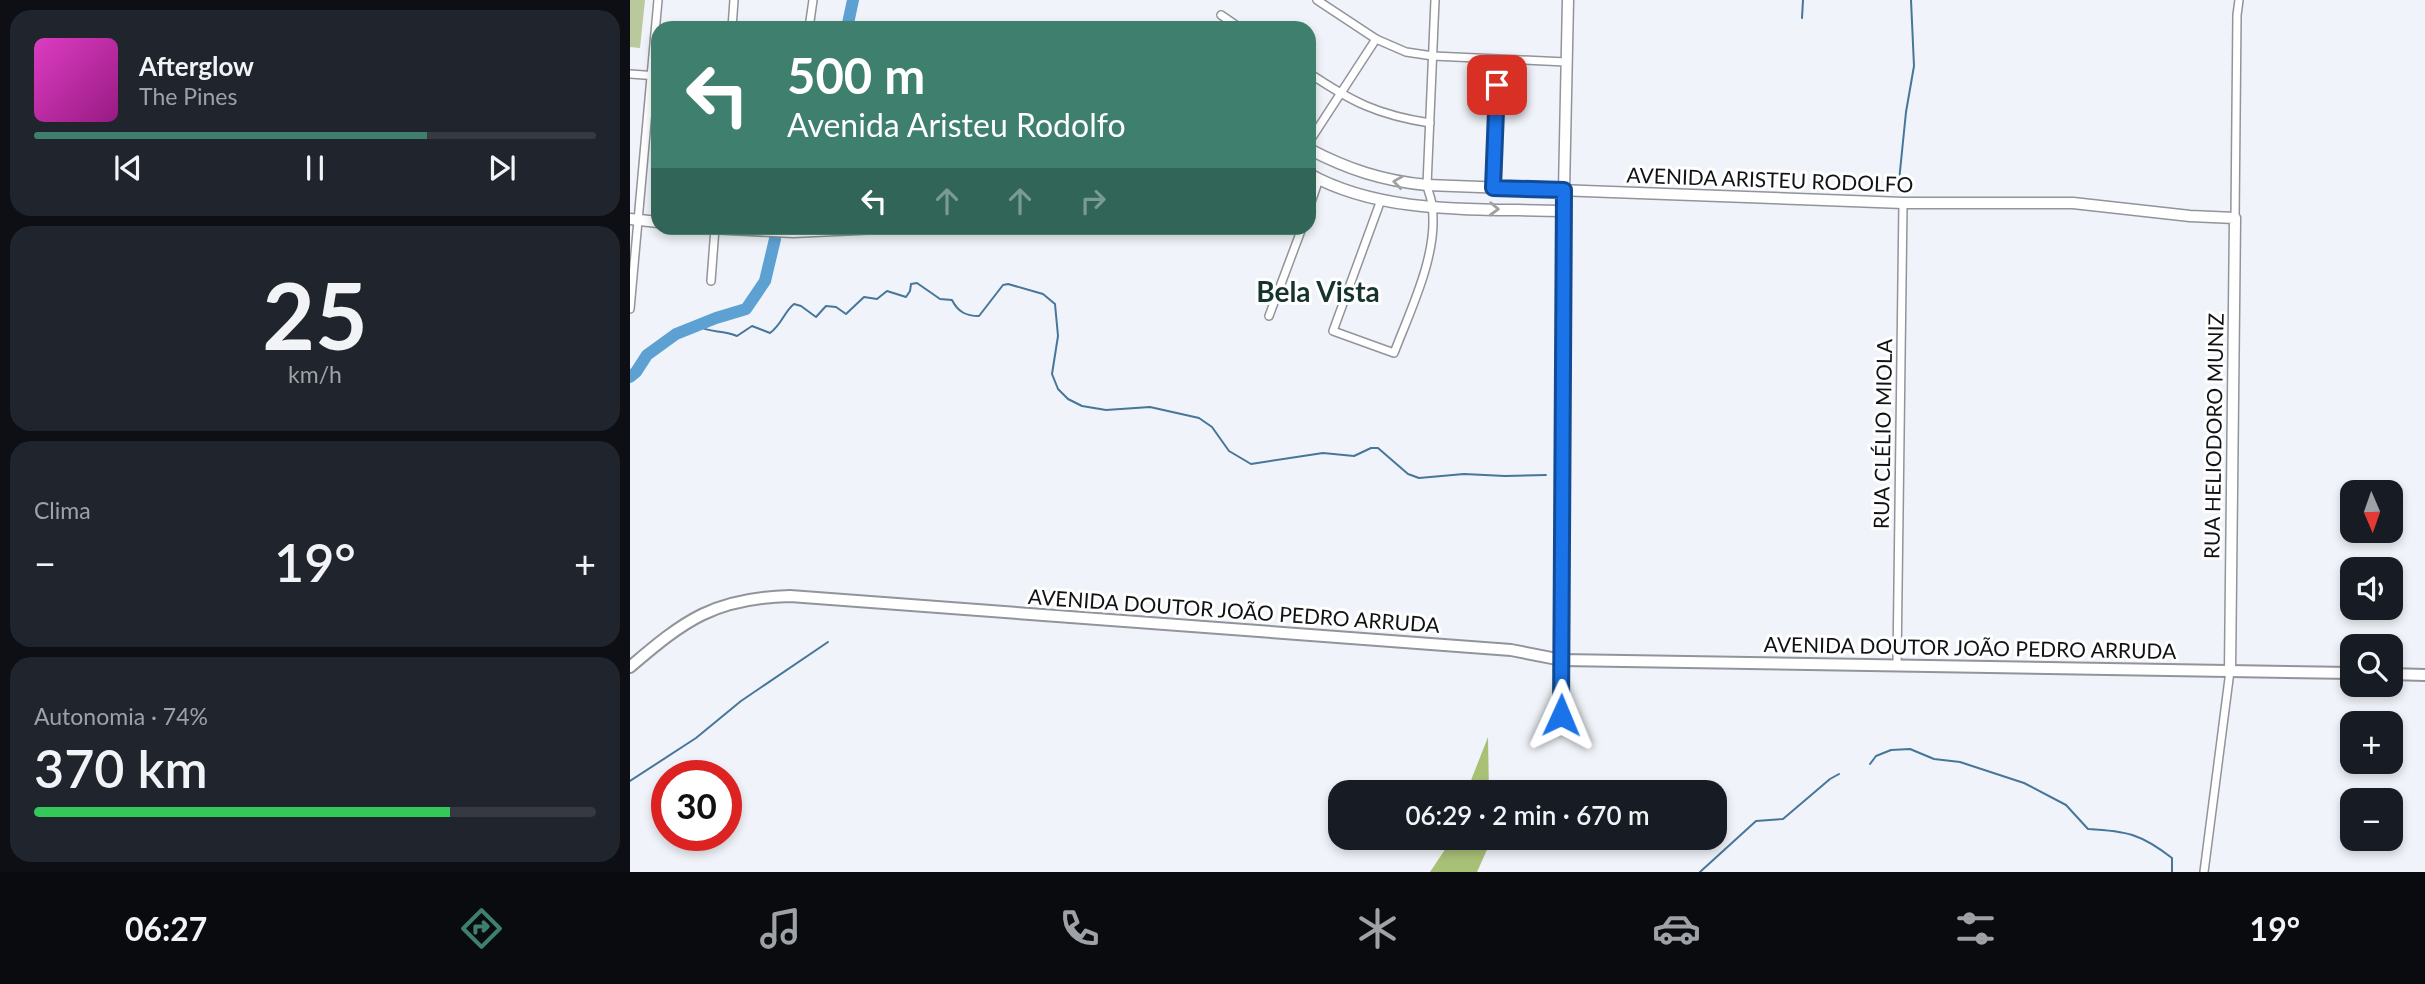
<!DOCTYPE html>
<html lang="pt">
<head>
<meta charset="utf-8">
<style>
  body { margin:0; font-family:Lato,sans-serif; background:#20242c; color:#f1f3f6; height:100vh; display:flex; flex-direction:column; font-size:26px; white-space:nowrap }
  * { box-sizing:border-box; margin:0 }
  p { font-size:23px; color:#9ea1a6 }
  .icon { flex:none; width:38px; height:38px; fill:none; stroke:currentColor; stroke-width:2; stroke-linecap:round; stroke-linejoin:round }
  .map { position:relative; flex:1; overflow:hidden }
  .details { display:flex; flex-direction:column; gap:10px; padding:10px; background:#0d0f14; width:630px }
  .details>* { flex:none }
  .guide { position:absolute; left:21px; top:21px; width:665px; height:214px; border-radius:21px; box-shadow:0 4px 10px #0003; background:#3e7f6e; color:#fff; overflow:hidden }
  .needle { width:46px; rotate:178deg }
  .controls { position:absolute; left:1710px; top:480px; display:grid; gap:14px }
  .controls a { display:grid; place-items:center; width:63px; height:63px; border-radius:14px; background:#171b24; box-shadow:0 4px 10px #0003; font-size:35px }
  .speed { position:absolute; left:21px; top:760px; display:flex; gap:14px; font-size:35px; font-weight:700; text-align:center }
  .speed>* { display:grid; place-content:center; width:91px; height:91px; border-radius:50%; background:#171b24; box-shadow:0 4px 10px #0003; line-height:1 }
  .speed .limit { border:10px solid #d22; background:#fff; color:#111 }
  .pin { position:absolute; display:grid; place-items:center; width:60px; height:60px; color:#fff; margin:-30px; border-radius:14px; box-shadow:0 4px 10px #0006 }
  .me { position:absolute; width:77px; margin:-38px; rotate:1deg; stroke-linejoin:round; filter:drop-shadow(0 0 5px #0008) }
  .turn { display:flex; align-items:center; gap:24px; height:147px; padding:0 21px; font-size:32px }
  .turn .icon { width:91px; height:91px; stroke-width:2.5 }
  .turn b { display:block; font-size:49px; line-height:60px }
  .lanes { display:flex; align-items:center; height:66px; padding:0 21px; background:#0003; justify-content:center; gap:35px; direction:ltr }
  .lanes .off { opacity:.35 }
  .big { font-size:52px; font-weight:600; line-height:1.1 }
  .details .widget { flex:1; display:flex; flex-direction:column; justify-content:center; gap:10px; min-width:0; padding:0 24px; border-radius:21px; background:#20242c }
  .details .dial { align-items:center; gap:0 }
  .dial b { font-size:91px; line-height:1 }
  .song { display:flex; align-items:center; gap:21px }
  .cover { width:84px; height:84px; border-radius:10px; background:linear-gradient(135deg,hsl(310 70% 55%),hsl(310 70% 35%)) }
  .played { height:7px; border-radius:4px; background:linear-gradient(90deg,#3e7f6e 70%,#363941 70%) }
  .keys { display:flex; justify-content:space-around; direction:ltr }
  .heat { display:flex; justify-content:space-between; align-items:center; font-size:38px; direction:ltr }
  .charge { height:10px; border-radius:5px; background:linear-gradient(90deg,#34c759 74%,#363941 0) }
  .trip { position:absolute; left:698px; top:780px; width:399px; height:70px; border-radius:21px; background:#171b24; box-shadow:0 4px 10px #0003; font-weight:600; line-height:70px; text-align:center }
  .menu { display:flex; height:112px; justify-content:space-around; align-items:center; background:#090b0e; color:#9ea1a6 }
  .menu .icon { width:49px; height:49px }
  .menu .on { color:#3e7f6e }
  .menu b { font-size:32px; color:#f1f3f6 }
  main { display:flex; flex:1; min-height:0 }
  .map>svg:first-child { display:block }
</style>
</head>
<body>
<main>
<section class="details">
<div class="widget">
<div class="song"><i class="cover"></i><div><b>Afterglow</b><p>The Pines</p></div></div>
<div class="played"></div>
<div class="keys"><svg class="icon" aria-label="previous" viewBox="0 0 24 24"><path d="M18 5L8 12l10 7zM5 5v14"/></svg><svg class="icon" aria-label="pause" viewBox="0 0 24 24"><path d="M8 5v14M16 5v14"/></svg><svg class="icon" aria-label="next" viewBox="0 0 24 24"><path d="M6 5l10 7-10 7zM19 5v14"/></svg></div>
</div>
<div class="widget dial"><b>25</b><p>km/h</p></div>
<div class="widget"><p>Clima</p>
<div class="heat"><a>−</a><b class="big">19°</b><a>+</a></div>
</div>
<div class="widget"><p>Autonomia · 74%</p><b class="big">370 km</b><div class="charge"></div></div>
</section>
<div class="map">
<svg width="1795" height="872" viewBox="0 0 1795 872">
  <rect width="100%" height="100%" fill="#f0f3f9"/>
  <polygon fill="#b9c99b" points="0,0 15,0 10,48 0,47"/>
  <g fill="#a9c177">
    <polygon points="858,737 859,793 836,793"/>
    <polygon points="819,838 860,838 860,843 847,872 800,872 814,851"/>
  </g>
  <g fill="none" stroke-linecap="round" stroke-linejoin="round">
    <g stroke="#46769a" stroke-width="2">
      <polyline points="1172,18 1173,0"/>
      <polyline points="1269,181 1276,112 1284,66 1281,0"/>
      <path d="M66 325C81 334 90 329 107 336L122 326 140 333C152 324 154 312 164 304L171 306 186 317 196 306 206 307 216 314 234 297 247 299 257 291 276 297 280 291 281 284 287 283 310 299 322 300C328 312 336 316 349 316L373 285 378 284 413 294 425 304 428 336 422 374 428 389 438 399 452 406 476 410 520 407 569 418 582 427 599 451 621 464 693 453 724 456 741 448H748L778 474 789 478 834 474 875 476 916 475"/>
      <path d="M1240 764 1246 756 1261 750 1280 749 1304 759 1330 762 1394 783 1436 805 1458 829C1497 831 1511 834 1542 858V872"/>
      <polyline points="0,781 66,738 111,701 198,642"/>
      <polyline points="1070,872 1126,821 1153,819 1200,779 1209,774"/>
    </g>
    <g stroke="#5da1d3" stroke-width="12">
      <polyline points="217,28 223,0"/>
      <polyline points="0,377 6,372 17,355 46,334 86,318 116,309 135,281 145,239"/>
    </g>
    <defs>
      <g id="minor">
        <polyline points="687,0 746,39 776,52 803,56 936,62"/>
        <polyline points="591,15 610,28"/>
        <polyline points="102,28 104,0"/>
        <polyline points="179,28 183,0"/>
        <path d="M679 73C722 102 748 115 800 123"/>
        <polyline points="0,74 28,76"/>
        <polyline points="679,142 746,39"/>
        <polyline points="863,188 868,59"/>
        <path d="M751 200 703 331 764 353C780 311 809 253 802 206 802 199 798 192 797 185L805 0"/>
        <polyline points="679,208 689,179"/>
        <polyline points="1605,218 1607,15 1609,0"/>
        <polyline points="81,281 85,228"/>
        <polyline points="0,309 28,0"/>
        <polyline points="639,316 672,228"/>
        <polyline points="1267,665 1273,203"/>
        <polyline points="931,715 932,660"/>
        <polyline points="1574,872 1600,671"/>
      </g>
      <g id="tertiary">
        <path d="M679 149C717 169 753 181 797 185L1273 203H1443L1560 216 1605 218 1600 671"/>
        <path d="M679 174C755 216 849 208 934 211"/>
        <polyline points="0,219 28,222"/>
        <polyline points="79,228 163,232 249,228"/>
        <polyline points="932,660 934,190 938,0"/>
      </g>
      <g id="secondary">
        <path d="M0 667C55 620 84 598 160 596L881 650 932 660 1722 673"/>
        <polyline points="1760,674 1795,675"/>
      </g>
    </defs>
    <use href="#minor" stroke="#91949a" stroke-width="10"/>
    <use href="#tertiary" stroke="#91949a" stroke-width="13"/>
    <use href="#secondary" stroke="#91949a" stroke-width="14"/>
    <use href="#minor" stroke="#fff" stroke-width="7"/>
    <use href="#tertiary" stroke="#fff" stroke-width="10"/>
    <use href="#secondary" stroke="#fff" stroke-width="10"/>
  </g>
  <defs><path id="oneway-chevron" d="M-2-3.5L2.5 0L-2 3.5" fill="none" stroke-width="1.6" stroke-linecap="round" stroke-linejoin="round" transform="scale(1.75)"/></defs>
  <g stroke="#a0a0a1">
    <use href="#oneway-chevron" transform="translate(768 182) rotate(-172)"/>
    <use href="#oneway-chevron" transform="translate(864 209) rotate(2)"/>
  </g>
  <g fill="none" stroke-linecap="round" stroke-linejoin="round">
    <defs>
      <polyline id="route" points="867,85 863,188 934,190 931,715"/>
    </defs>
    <use href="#route" stroke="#114b97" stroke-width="18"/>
    <use href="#route" stroke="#1a73e8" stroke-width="12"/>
  </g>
  <g text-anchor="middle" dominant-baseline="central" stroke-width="6" stroke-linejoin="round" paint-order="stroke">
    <g font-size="21" fill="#111214" stroke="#fff">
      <text transform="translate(1140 179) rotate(2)">AVENIDA ARISTEU RODOLFO</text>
      <text transform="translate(1252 434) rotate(-89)">RUA CLÉLIO MIOLA</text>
      <text transform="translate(1583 436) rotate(-89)">RUA HELIODORO MUNIZ</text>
      <text transform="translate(604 610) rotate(4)">AVENIDA DOUTOR JOÃO PEDRO ARRUDA</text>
      <text transform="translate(1340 647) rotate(1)">AVENIDA DOUTOR JOÃO PEDRO ARRUDA</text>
    </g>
    <g font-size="28" font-weight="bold" fill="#15342d" stroke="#fff">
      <text x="688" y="291">Bela Vista</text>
    </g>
  </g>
</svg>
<div class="controls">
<a><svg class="needle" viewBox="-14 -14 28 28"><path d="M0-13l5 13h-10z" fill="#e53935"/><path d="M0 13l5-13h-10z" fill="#9ea1a6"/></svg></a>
<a><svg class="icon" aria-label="sound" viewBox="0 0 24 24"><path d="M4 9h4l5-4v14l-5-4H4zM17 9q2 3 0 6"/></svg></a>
<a><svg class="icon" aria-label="search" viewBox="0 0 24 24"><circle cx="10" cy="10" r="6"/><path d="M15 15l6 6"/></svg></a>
<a>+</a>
<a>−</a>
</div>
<div class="speed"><div class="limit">30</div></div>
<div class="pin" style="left:867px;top:85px;background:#d93025"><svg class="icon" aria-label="arrive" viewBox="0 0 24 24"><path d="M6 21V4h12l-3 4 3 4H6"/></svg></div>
<svg class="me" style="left:931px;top:715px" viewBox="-20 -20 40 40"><path d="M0-17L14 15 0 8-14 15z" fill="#1a73e8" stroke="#fff" stroke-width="4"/></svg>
<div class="trip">06:29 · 2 min · 670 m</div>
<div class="guide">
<div class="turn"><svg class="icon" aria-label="left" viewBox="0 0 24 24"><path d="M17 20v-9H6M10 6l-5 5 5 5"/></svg><div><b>500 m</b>Avenida Aristeu Rodolfo</div></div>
<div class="lanes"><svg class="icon" aria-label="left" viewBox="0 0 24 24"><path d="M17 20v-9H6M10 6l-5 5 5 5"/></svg><svg class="icon off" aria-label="ahead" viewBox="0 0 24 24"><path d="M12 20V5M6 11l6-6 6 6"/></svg><svg class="icon off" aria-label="ahead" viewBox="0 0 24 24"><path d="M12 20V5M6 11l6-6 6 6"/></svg><svg class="icon off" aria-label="right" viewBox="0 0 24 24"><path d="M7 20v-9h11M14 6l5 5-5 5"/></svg></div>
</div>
</div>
</main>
<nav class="menu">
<b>06:27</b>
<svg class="icon on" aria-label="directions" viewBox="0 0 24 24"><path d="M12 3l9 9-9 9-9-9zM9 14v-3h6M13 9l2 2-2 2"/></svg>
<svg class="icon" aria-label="music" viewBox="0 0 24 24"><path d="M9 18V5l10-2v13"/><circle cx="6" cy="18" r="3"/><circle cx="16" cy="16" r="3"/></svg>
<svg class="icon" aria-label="phone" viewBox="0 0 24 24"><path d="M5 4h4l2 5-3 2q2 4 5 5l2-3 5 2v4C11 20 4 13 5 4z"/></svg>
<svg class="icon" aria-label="climate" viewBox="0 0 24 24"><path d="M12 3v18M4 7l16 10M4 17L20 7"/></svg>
<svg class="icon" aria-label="car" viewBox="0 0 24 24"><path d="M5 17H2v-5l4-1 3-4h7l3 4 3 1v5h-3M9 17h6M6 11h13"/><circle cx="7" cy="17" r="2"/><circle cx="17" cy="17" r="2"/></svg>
<svg class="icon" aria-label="filters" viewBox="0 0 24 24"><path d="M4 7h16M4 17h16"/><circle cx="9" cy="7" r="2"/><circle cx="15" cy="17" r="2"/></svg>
<b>19°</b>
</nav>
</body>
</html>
